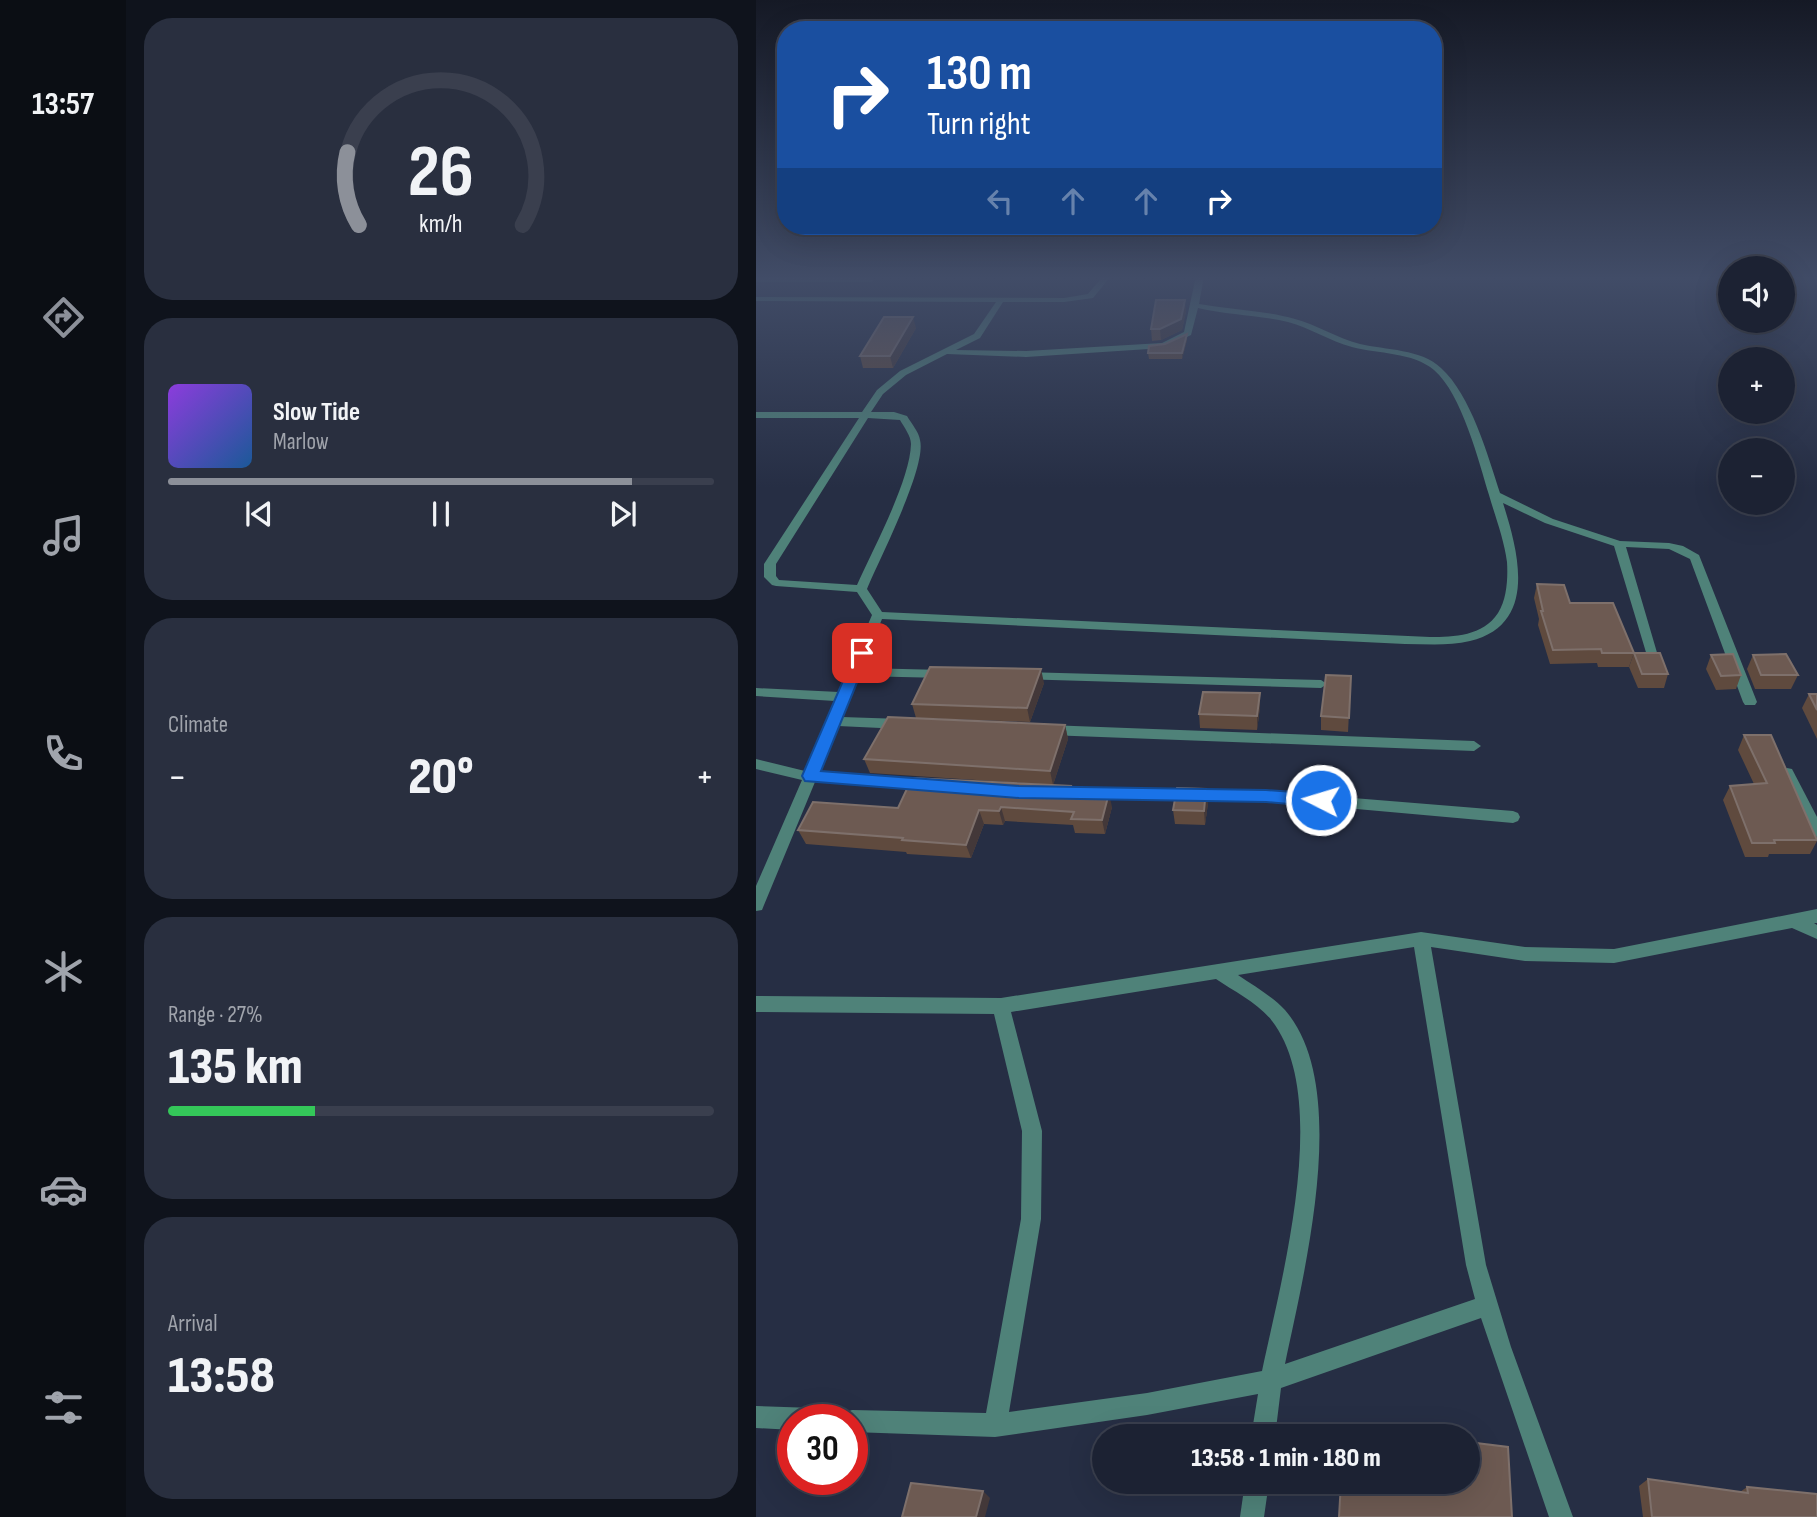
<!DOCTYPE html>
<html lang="en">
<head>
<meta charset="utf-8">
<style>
  body { margin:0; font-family:"Sofia Sans Condensed",sans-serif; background:#292f3f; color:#f1f3f6; height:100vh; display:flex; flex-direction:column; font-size:26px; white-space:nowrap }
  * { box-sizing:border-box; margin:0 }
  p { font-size:23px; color:#a0a4ac }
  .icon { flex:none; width:38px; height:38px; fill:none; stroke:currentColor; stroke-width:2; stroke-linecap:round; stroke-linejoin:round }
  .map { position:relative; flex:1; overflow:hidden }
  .side { display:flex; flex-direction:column; gap:18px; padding:18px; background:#0f131c; width:630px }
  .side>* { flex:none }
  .top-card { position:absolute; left:21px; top:21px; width:665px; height:214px; border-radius:28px; box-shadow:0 7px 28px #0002,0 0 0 2px #3a3f4e; background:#1a4fa0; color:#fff; overflow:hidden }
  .tools { position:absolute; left:962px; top:256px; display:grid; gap:14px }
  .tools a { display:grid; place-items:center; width:77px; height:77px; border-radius:50%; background:#1c2233; box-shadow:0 7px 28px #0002,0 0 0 2px #3a3f4e; font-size:35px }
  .speed { position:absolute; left:21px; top:1404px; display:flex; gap:14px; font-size:35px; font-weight:700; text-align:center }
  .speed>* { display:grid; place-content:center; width:91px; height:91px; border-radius:50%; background:#1c2233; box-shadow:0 7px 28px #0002,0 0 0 2px #3a3f4e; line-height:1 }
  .speed .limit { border:10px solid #d22; background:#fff; color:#111 }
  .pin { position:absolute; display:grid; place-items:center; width:60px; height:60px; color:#fff; margin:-30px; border-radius:14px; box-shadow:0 4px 10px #0006 }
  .me { position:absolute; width:77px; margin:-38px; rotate:275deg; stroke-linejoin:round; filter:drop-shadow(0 0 5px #0008) }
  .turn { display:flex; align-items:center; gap:24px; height:147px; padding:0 35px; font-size:32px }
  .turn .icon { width:91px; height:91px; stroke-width:2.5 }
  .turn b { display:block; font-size:49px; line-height:60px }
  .lanes { display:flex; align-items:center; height:66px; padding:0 35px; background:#0003; justify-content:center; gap:35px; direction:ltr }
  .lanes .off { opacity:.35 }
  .big { font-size:52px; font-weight:800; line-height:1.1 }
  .side .widget { flex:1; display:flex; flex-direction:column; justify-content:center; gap:10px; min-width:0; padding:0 24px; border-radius:28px; background:#292f3f }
  .side .dial { align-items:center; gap:0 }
  .dial svg { height:182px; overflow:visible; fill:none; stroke:#3a3f4e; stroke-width:7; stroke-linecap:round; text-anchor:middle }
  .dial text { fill:#f1f3f6; stroke:none }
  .song { display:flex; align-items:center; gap:21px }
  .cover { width:84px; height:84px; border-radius:10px; background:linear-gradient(135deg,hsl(270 70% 55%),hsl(210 70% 35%)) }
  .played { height:7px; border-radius:4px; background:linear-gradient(90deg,#8c9099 85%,#3a3f4e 85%) }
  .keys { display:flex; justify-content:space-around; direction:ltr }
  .heat { display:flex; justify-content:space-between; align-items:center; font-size:38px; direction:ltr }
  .charge { height:10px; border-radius:5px; background:linear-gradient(90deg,#34c759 27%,#3a3f4e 0) }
  .trip { position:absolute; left:336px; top:1424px; width:388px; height:70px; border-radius:35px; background:#1c2233; box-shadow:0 7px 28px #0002,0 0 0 2px #3a3f4e; font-weight:800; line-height:70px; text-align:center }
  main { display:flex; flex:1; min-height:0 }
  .tab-bar { display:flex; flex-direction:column; width:126px; justify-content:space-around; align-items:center; background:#0b0e14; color:#a0a4ac }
  .tab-bar .icon { width:49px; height:49px }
  .tab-bar .current { color:#8c9099 }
  .tab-bar b { font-size:32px; color:#f1f3f6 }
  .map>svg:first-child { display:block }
</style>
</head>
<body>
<main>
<nav class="tab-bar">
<b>13:57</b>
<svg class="icon current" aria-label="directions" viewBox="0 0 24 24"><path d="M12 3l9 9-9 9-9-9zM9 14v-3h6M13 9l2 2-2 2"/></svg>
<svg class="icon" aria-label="music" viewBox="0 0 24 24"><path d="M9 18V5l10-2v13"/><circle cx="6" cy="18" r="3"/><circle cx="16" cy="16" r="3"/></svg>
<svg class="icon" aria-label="phone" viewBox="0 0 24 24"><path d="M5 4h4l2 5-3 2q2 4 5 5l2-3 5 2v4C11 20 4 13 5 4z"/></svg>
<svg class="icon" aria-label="climate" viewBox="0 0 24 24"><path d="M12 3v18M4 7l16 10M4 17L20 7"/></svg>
<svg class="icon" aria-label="car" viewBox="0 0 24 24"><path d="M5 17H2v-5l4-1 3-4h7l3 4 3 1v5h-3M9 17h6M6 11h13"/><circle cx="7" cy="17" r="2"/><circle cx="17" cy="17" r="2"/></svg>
<svg class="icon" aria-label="filters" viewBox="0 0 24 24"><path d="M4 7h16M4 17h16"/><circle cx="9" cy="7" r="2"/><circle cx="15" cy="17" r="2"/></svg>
</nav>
<section class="side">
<div class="widget dial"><svg viewBox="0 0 100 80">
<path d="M14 69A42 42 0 1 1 86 69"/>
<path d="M14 69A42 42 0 0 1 9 37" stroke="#8c9099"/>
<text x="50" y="56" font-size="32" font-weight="700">26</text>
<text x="50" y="72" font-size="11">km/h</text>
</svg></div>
<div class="widget">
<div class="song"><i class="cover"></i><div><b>Slow Tide</b><p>Marlow</p></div></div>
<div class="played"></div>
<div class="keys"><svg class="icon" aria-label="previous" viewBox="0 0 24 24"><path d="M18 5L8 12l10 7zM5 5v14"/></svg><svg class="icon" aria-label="pause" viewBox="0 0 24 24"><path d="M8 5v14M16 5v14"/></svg><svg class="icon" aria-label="next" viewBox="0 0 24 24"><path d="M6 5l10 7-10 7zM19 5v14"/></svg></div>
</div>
<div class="widget"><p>Climate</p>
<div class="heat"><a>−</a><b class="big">20°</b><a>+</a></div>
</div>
<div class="widget"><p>Range · 27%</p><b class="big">135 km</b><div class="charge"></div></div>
<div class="widget"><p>Arrival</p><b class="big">13:58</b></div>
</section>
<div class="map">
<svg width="1061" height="1517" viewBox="0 0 1061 1517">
  <rect width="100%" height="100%" fill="#262e44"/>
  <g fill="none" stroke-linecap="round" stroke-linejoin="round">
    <g fill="#4f8279" fill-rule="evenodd">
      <path d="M347 276H355L337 298 308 302H247L224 338 200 350 270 351 406 343 428 332 440 276H448L443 304C475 310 507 310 539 319 561 325 581 338 604 344 629 350 666 349 685 368 715 395 732 456 744 493L797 519 864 541 913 543 927 546 943 555 1001 702 999 705H989L987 702 934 559 913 549 870 547 902 656 900 659H892L858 546 789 523 747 503C762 551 783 624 714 641 693 646 671 644 649 644L126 619 106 668 188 670 194 674 188 678 103 676 86 717 146 719 153 724 146 729 82 726 63 772 172 780 179 785 172 790 59 782 8 905 6 910 0 911V886L46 780 0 769V759L49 771 79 701 0 696V688L83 692 116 615 101 592 20 586 16 585 8 577V564L103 418H0V412H106L121 390 144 371 218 334 240 302 0 301V297L308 298 332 294ZM442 308C472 315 502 315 532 322 554 328 574 341 596 347 622 354 657 352 678 370 706 394 723 462 733 495 739 516 748 539 751 562 752 578 751 599 742 613 727 636 698 637 674 637L126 612 111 589C123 560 171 467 164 440 163 432 155 423 151 416L138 412H115L127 394 150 375 191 354 270 357 408 348 435 335ZM112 418 144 420C148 427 155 436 155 444 154 481 117 549 101 585L23 580 20 576V564Z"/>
      <polygon points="0,278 114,278 118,280 114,282 0,282"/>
      <polygon points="267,672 565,680 571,684 565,688 262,679 261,676 262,673"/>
      <polygon points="292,725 718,741 725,746 718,751 292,735 285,730"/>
      <polygon points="1031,768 1036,769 1061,817 1061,837 1056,835 1024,773"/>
      <polygon points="335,788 510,791 757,811 762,813 764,817 762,821 757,823 510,801 335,798 330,797 328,793 330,789"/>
      <path d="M1061 909V923H1058L1061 925V939L1036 928 858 963 769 961 675 947 730 1265 755 1347 817 1517H793L725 1318 525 1388 519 1437H495L502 1394 391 1415 239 1437 96 1432V1419H85L88 1413 96 1410 230 1413 265 1219 266 1131 238 1014 0 1012V996L245 998 665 932 769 947 858 949ZM658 947 710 1265 719 1299 529 1364C548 1272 596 1087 529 1010 516 996 498 986 482 975ZM460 979C479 992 506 1005 519 1025 574 1105 525 1280 506 1371L391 1393 253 1412 285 1219 286 1131 255 1012Z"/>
      <polygon points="0,1406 58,1408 66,1411 69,1419 37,1419 37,1430 0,1428"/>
      <polygon points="489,1482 513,1482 508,1517 484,1517"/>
    </g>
  </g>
  <g fill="#5f4a3e">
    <polygon points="430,311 426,330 405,340 396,341 395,329"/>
    <polygon points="160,328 137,368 107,368 104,356"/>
    <polygon points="431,334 431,340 426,359 393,359 392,353"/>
    <polygon points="781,584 814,603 878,653 873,667 842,667 841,663 794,664 782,625 783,619 778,598"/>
    <polygon points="878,653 912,674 908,688 882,688 873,667"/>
    <polygon points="955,655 985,675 980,689 960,690 950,669"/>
    <polygon points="997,655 1042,675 1035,689 999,689 991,669"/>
    <polygon points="595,676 592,732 565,730 565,716"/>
    <polygon points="288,683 274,722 160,718 156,704"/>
    <polygon points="504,693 504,707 501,730 444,728 443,714"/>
    <polygon points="1053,694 1061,694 1061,739 1046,708"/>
    <polygon points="309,725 312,739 297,785 114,773 108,759"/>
    <polygon points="988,735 1061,839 1061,841 1054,854 1013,854 1012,857 989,857 967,800 974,786 998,784 982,750"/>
    <polygon points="315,786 316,791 356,807 349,834 319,833 317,825 249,821 247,825 228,824 215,858 151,854 150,852 50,844 42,830 142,808"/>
    <polygon points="452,803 449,825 419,824 417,810"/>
    <polygon points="892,1479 984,1492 991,1487 1061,1517 887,1517 883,1486"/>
  </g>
  <g fill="#433839">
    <polygon points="429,300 430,311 426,330 405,340 404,329"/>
    <polygon points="157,317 160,328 137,368 134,356"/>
    <polygon points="431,334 431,340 426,359 426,353"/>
    <polygon points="285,669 288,683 274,722 271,708"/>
    <polygon points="504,693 504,707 501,730 501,716"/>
    <polygon points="309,725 312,739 297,785 294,771"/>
    <polygon points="450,789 452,803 449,825 448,811"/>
    <polygon points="353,793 356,807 349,834 346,820"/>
    <polygon points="245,807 249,821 247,825 243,811"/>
    <polygon points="223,810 228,824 215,858 210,845"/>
    <polygon points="227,1491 234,1498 229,1517 220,1517"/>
  </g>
  <g fill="#6d5a52" stroke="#7e706b" stroke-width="2">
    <polygon points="400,300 429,300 425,319 404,329 395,329"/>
    <polygon points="128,317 157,317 134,356 104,356"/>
    <polygon points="431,334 426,353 392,353 393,346 409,344"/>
    <polygon points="781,584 808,585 814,603 857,603 878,653 846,653 845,649 797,650 785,611 787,611"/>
    <polygon points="878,653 904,653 912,674 886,674"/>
    <polygon points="977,654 985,675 965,676 955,655"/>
    <polygon points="1030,654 1042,675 1005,675 997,655"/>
    <polygon points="174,667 285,669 271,708 156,704"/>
    <polygon points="570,675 595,676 593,718 565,716"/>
    <polygon points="447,692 504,693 501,716 443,714"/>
    <polygon points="1053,694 1061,694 1061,710"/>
    <polygon points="132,717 309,725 294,771 108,759"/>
    <polygon points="988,735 1015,735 1061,840 1018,840 1019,843 996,843 974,786 1011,783"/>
    <polygon points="156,778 315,786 314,791 353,793 346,820 315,819 318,812 245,807 243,811 223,810 210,845 146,840 147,838 42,830 57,802 142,808"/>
    <polygon points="421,788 450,789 448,811 417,810"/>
    <polygon points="712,1442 752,1447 756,1517 583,1517 585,1482 712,1482"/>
    <polygon points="892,1479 992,1493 991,1487 1061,1494 1061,1517 896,1517"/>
    <polygon points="155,1483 227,1491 220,1517 146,1517"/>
  </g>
  <linearGradient id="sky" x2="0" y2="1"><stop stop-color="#151925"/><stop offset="0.57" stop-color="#414c67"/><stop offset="1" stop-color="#414c67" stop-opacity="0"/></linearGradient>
  <rect width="1061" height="488" fill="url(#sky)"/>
  <polygon fill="#1a73e8" stroke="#114b97" stroke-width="2" points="106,648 113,653 65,771 263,786 510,790 565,794 573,800 565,807 510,802 263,798 49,781 46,776 99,653"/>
</svg>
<div class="tools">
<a><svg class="icon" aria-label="sound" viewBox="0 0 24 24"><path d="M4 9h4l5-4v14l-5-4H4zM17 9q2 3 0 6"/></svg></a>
<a>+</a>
<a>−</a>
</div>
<div class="speed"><div class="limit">30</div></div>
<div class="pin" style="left:106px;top:653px;background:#d93025"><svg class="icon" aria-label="arrive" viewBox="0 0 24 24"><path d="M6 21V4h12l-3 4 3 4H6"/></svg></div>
<svg class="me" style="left:565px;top:800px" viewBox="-20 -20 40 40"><circle r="17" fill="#1a73e8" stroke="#fff" stroke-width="3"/><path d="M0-11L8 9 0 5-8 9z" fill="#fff"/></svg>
<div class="trip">13:58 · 1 min · 180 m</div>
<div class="top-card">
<div class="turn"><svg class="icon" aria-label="right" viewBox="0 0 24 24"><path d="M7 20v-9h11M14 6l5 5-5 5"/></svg><div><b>130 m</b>Turn right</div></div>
<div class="lanes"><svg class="icon off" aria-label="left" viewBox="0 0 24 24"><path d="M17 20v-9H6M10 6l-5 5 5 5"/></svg><svg class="icon off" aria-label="ahead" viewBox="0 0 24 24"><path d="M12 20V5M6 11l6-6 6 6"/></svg><svg class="icon off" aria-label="ahead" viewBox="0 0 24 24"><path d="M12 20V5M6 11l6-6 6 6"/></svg><svg class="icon" aria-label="right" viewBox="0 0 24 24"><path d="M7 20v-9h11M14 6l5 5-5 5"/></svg></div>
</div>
</div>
</main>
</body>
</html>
